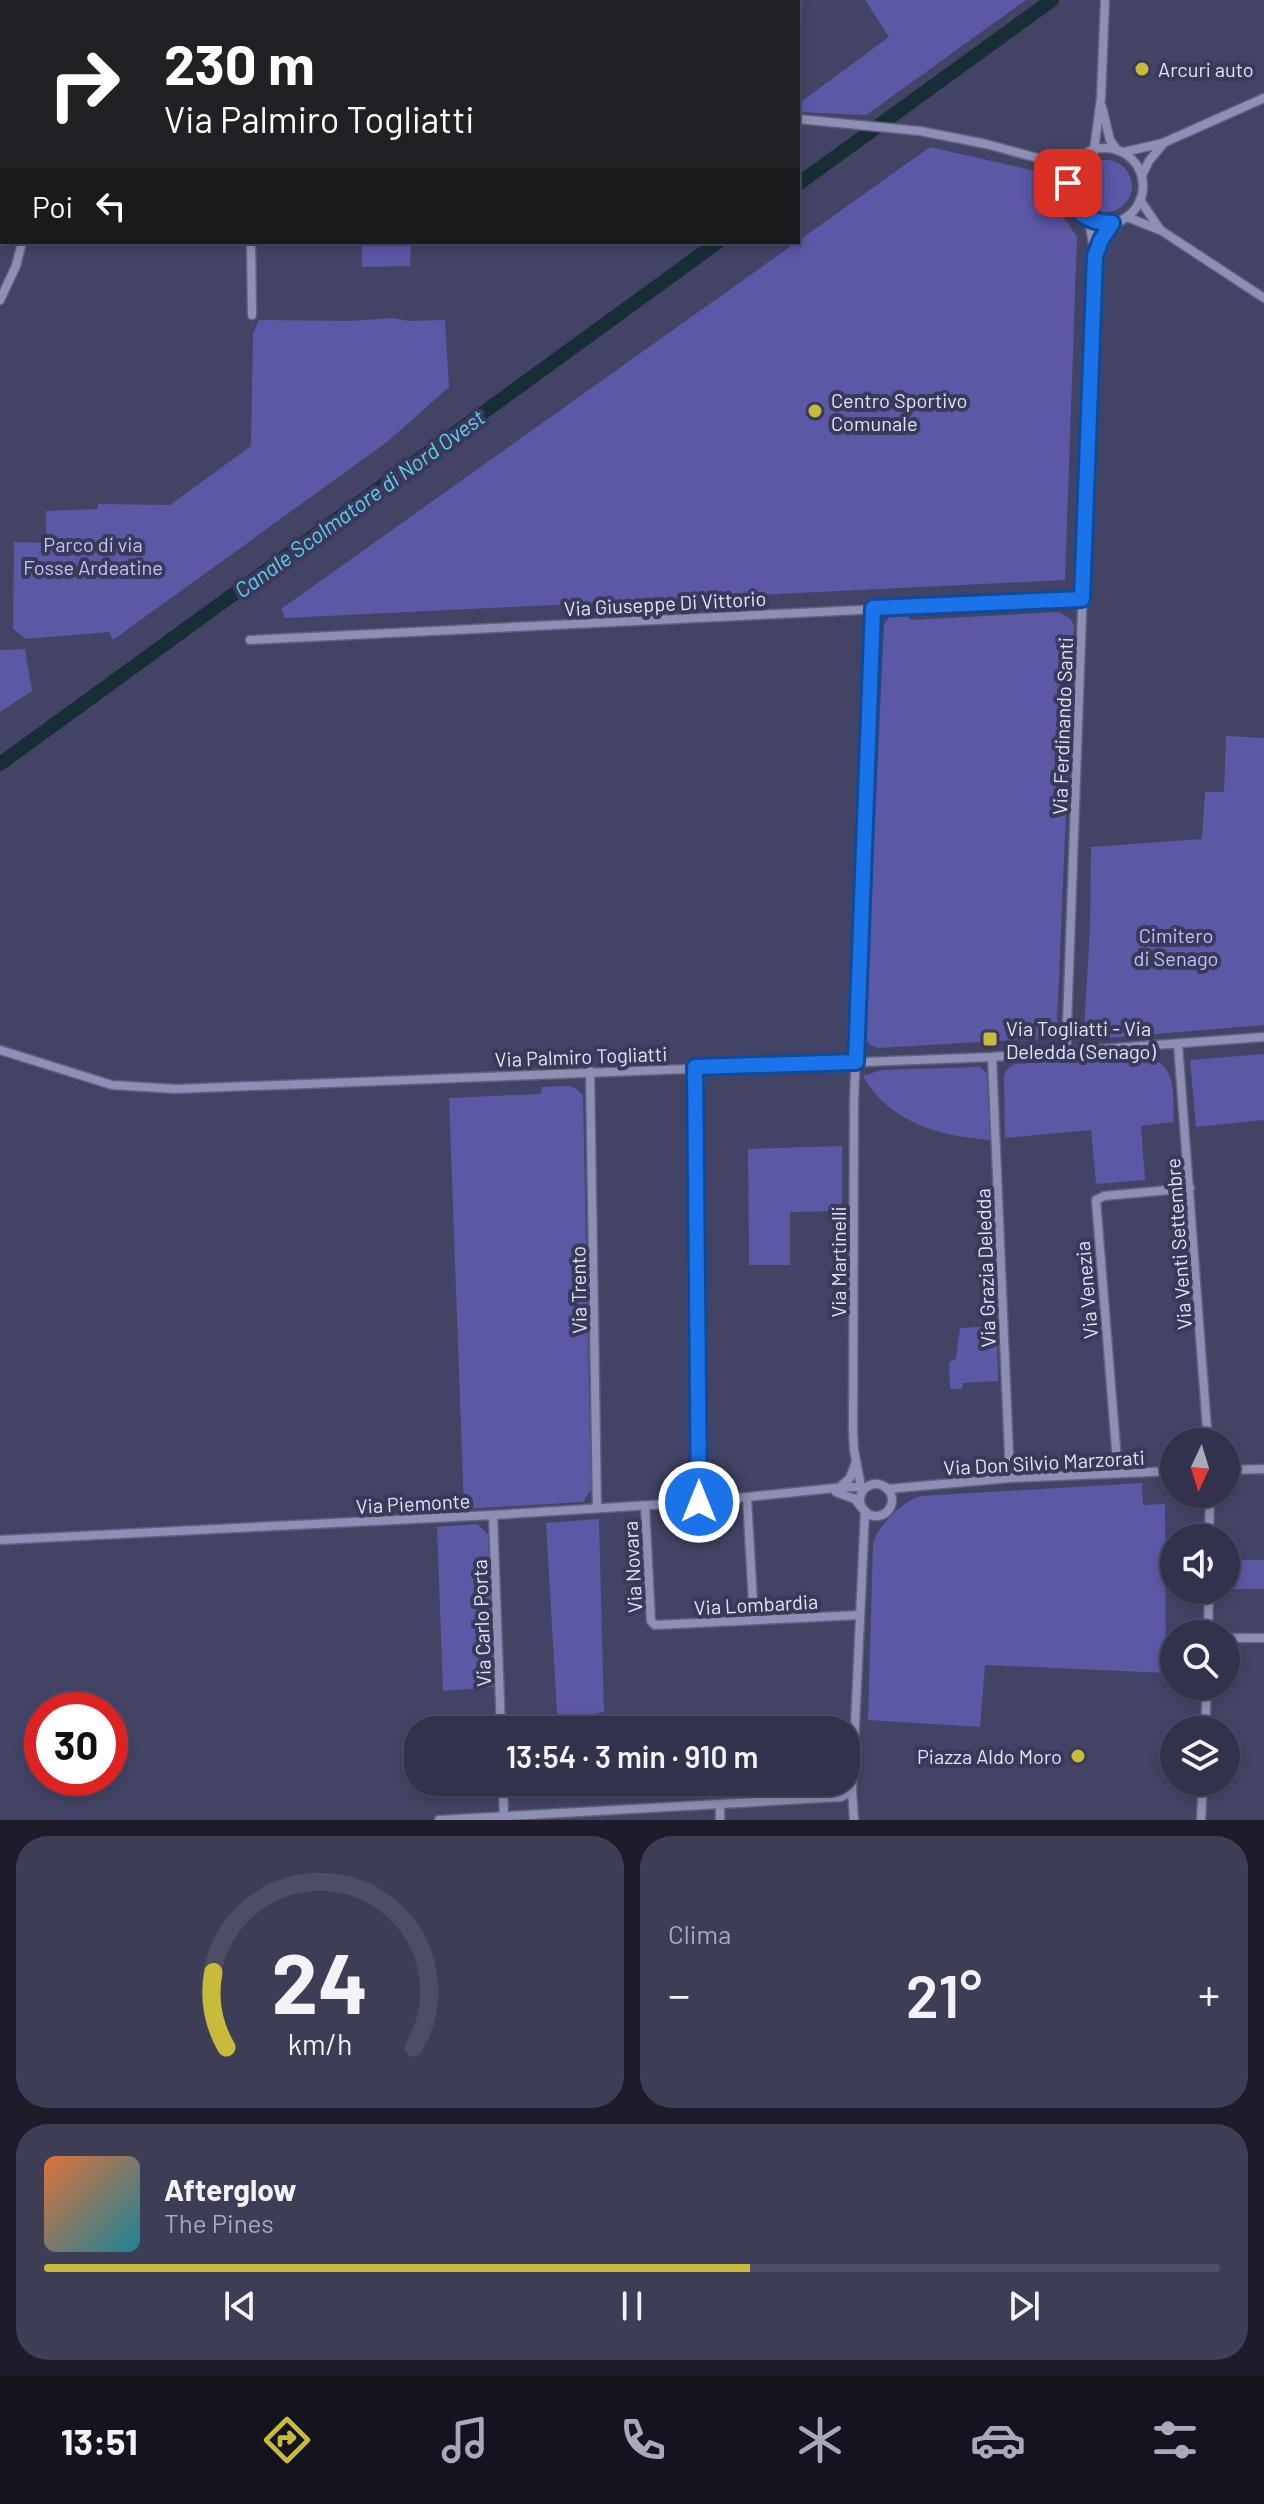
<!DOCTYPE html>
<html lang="it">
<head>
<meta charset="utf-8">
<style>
  body { margin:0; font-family:Barlow,sans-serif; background:#3d3e56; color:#f1f3f6; height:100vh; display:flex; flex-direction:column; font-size:30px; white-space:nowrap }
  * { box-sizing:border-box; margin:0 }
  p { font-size:26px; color:#a8aab5 }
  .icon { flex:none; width:44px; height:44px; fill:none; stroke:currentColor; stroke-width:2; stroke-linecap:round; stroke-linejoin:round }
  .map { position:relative; height:1820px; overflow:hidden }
  .panel { display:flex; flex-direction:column; gap:16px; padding:16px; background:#1c1c2a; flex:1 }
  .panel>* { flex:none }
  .guide { position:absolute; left:0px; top:0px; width:800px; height:244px; box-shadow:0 4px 12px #0003,0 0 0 2px #4d4d64; background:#202124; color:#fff; overflow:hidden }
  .needle { width:52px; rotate:184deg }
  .fabs { position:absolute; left:1160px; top:1428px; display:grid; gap:16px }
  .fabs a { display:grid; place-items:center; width:80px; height:80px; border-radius:50%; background:#32324c; box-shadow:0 4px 12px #0003,0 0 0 2px #4d4d64; font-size:40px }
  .speed { position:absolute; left:24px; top:1692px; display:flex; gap:16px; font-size:40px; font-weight:700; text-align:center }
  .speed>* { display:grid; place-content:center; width:104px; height:104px; border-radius:50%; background:#32324c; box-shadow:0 4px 12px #0003,0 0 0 2px #4d4d64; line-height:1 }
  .speed .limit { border:12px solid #d22; background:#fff; color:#111 }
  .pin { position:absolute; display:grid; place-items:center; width:68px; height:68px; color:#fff; margin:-34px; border-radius:16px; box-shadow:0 4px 12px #0006 }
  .me { position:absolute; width:88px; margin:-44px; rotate:0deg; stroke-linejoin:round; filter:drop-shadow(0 0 6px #0008) }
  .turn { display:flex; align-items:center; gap:28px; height:168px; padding:0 32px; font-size:36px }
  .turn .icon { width:104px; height:104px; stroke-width:2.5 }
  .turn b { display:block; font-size:56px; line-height:68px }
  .then { display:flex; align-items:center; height:76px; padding:0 32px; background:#0003; gap:16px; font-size:30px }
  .big { font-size:60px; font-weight:600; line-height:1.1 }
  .panel .widget { flex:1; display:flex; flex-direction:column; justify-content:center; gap:12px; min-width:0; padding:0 28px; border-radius:32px; background:#3d3e56 }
  .panel .dial { align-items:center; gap:0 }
  .dial svg { height:208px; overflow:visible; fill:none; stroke:#4d4d64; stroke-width:7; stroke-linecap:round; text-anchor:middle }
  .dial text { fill:#f1f3f6; stroke:none }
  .song { display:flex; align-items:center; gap:24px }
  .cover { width:96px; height:96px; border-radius:12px; background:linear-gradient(135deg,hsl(20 70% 55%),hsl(190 70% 35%)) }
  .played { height:8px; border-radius:4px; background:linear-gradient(90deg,#c8bb3b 60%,#4d4d64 60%) }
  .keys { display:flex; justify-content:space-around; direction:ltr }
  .heat { display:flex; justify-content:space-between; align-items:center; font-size:44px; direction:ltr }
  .panel .tiles { flex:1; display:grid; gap:16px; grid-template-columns:1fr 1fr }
  .widget:last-child { grid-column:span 2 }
  .trip { position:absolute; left:404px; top:1716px; width:456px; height:80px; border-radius:32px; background:#32324c; box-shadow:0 4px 12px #0003,0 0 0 2px #4d4d64; font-weight:600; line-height:80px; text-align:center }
  .menu { display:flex; height:128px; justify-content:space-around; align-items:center; background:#14141e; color:#a8aab5 }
  .menu .icon { width:56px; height:56px }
  .menu .selected { color:#c8bb3b }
  .menu b { font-size:36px; color:#f1f3f6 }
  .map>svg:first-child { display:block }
</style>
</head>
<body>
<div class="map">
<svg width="1264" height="1820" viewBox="0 0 1264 1820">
  <rect width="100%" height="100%" fill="#434365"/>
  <g fill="#5b58a6">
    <polygon points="432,0 588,0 590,2 434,2"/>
    <polygon points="865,0 1026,0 866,115 798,112 798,104 889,37"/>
    <polygon points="930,147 1040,172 1049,182 1055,205 1077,237 1065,580 285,618 281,609"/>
    <circle cx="1106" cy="186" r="26"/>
    <polygon points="362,242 411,242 410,266 362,267"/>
    <polygon points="392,318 409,321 445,320 449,387 387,442 113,640 109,632 26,639 13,629 14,542 46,543 46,511 98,509 98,504 170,505 251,446 253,334 259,320 350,321"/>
    <polygon points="905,612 911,620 1059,612 1070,619 1074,625 1057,1023 1054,1034 1050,1038 878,1048 870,1045 865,1038 884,625 889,617"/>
    <polygon points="25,649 32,691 0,712 0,650"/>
    <polygon points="1226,736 1264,738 1264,1025 1095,1039 1084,1031 1090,928 1091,847 1202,839 1205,792 1224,792"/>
    <polygon points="1264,1054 1264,1120 1196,1127 1190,1060"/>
    <path d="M1141 1055C1179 1064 1172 1090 1174 1122L1141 1126 1145 1180 1096 1184 1091 1130 1005 1138 1004 1081C1004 1072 1006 1069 1015 1064Z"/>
    <path d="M980 1067 987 1074 990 1140C940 1136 889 1123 863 1076L881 1070Z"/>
    <polygon points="568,1086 575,1088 583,1095 591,1489 583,1502 464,1509 449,1098 541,1094 542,1087"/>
    <polygon points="842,1146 842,1211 790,1212 790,1265 749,1265 748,1149"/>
    <polygon points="997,1326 998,1381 963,1383 962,1389 950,1389 949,1362 956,1359 960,1328"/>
    <path d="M1142 1483 1143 1505 1165 1504 1166 1673 985 1665 980 1727 868 1720 873 1543C879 1525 902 1501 921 1496Z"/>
    <polygon points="599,1519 604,1712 597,1713 598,1730 558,1730 546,1523"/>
    <polygon points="477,1524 488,1534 493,1687 443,1691 437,1527"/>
    <rect x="1226" y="1560" width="38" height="29"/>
    <polygon points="561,1782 600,1782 601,1796 561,1798"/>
  </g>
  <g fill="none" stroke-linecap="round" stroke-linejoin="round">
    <g stroke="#182e36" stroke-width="14">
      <polyline points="798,184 1052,0"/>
      <polyline points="0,764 718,242"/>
    </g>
    <defs>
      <g id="street">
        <polyline points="1102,107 1110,140 1117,150"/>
        <polyline points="0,111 2,110"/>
        <polyline points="798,119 920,131 986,144 1045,160 1068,161 1079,159"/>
        <circle cx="1105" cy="186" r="38"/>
        <polyline points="1094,150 1101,98 1105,0"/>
        <polyline points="1124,152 1163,143 1264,98"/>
        <polyline points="1046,161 1068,183"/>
        <polyline points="1142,175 1149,161 1163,144"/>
        <polyline points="1140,200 1159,228"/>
        <polyline points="1127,217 1162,231 1264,298"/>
        <polyline points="251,242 252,315"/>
        <polyline points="1096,252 1112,223"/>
        <polyline points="0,300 16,266 22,242"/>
        <polyline points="250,640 1082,599"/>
        <polyline points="1178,1044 1208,1442"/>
        <polyline points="0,1050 112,1085 176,1089 992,1057 1264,1037"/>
        <polyline points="1066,1052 1095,256 1089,220"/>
        <polyline points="992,1057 1010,1478"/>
        <polyline points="695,1067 699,1502"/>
        <polyline points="590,1071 597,1508"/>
        <polyline points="1226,1470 1264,1469"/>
        <polyline points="1118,1473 1096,1200 1104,1196 1190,1188"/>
        <circle cx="876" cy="1500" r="16"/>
        <polyline points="840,1487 850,1478 856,1462"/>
        <polyline points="861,1487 854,1450 853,1431 854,1101 873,608"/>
        <polyline points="887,1489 1010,1478 1174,1471"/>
        <polyline points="836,1492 855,1499 861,1507"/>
        <polyline points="747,1498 754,1620"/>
        <polyline points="645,1506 651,1621 655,1625 860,1615"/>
        <polyline points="493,1515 501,1730"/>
        <polyline points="1209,1538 1210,1494"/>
        <polyline points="0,1540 493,1515 699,1502 845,1487 861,1487 863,1490"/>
        <polyline points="1208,1634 1209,1590"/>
        <polyline points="1226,1638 1264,1638"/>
        <polyline points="1205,1730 1207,1686"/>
        <polyline points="503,1782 504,1819"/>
        <polyline points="439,1820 841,1797 852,1791"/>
        <polyline points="720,1820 720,1804"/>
        <polyline points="854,1820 852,1791 865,1511"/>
        <polyline points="1201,1820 1203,1782"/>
      </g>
    </defs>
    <use href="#street" stroke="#61617c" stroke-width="11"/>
    <use href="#street" stroke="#8e8fb5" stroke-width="8"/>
  </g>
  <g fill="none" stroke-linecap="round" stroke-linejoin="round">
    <defs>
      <path id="route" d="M699 1502 695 1067 856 1062 873 608 1082 599 1095 256 1101 240 1112 223C1085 223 1070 209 1068 183"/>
    </defs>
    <use href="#route" stroke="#114b97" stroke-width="20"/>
    <use href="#route" stroke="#1a73e8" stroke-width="14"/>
  </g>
  <g fill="#c8bb3b" stroke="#393959" stroke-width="3">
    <circle cx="1142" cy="69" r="8"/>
    <circle cx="815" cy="411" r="8"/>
    <rect x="982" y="1031" width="16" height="16" rx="4"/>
    <circle cx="1078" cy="1756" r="8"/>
  </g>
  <g text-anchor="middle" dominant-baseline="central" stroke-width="8" stroke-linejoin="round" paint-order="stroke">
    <g font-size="20" fill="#e2e3f7" stroke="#393959" text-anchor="start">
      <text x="1158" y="69">Arcuri auto</text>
      <text x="831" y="400">Centro Sportivo<tspan x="831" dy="23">Comunale</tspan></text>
      <text x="1006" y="1028">Via Togliatti - Via<tspan x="1006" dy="23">Deledda (Senago)</tspan></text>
      <text x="1062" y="1756" text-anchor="end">Piazza Aldo Moro</text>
    </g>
    <g font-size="20" fill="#c0c2f8" stroke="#393959">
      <text x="93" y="544">Parco di via<tspan x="93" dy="23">Fosse Ardeatine</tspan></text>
      <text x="1176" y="935">Cimitero<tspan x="1176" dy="23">di Senago</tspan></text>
    </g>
    <g font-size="20" fill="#e2e3f7" stroke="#393959">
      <text transform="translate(665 603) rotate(-3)">Via Giuseppe Di Vittorio</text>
      <text transform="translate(1062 726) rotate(-88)">Via Ferdinando Santi</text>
      <text transform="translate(581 1056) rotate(-2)">Via Palmiro Togliatti</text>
      <text transform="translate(1178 1244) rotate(-94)">Via Venti Settembre</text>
      <text transform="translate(838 1262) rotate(-90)">Via Martinelli</text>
      <text transform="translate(985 1268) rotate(-92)">Via Grazia Deledda</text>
      <text transform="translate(578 1290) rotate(-91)">Via Trento</text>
      <text transform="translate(1086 1290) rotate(-95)">Via Venezia</text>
      <text transform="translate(1044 1462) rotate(-3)">Via Don Silvio Marzorati</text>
      <text transform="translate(413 1503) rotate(-3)">Via Piemonte</text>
      <text transform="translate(632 1567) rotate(-93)">Via Novara</text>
      <text transform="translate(756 1604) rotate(-3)">Via Lombardia</text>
      <text transform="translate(481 1623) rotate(-92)">Via Carlo Porta</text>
    </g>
    <g font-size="22" font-style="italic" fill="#60cef3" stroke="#393959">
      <text transform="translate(359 503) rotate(-36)">Canale Scolmatore di Nord Ovest</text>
    </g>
  </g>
</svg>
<div class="fabs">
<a><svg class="needle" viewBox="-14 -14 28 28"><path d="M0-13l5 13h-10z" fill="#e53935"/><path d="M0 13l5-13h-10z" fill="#a8aab5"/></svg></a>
<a><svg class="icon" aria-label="sound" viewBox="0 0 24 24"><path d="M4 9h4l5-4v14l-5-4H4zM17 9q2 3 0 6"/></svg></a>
<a><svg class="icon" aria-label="search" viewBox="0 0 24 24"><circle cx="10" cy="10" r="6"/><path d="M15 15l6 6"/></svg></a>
<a><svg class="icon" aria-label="layers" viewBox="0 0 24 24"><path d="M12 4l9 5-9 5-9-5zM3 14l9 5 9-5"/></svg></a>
</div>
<div class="speed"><div class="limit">30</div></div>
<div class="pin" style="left:1068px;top:183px;background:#d93025"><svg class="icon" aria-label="arrive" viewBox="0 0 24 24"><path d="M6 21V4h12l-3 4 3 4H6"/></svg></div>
<svg class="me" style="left:699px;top:1502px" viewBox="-20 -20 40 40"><circle r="17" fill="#1a73e8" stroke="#fff" stroke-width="3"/><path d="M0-11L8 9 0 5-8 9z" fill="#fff"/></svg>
<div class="trip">13:54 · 3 min · 910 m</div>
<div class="guide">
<div class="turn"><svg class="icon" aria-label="right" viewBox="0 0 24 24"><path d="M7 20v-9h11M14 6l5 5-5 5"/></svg><div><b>230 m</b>Via Palmiro Togliatti</div></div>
<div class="then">Poi<svg class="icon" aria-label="left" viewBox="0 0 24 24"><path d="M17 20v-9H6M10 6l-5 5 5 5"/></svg></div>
</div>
</div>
<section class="panel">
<div class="tiles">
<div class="widget dial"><svg viewBox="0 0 100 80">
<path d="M14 69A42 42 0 1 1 86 69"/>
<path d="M14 69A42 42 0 0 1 9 40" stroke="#c8bb3b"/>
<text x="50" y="56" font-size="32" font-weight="700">24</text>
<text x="50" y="72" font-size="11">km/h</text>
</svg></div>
<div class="widget"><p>Clima</p>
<div class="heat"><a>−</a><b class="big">21°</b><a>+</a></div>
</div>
<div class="widget">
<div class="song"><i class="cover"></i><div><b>Afterglow</b><p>The Pines</p></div></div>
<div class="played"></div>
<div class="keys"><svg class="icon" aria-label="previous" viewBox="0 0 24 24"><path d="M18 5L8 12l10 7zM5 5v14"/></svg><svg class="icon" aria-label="pause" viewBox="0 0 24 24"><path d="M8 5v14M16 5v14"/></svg><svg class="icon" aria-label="next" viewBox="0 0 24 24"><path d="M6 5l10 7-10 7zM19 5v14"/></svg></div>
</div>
</div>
</section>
<nav class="menu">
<b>13:51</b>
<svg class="icon selected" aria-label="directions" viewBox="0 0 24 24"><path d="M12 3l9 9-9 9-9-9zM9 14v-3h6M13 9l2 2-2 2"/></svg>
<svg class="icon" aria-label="music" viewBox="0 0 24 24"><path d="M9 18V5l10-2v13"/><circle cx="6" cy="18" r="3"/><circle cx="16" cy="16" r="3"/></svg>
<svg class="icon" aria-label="phone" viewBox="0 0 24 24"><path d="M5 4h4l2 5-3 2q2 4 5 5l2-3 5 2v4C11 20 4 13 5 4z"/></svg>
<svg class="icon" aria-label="climate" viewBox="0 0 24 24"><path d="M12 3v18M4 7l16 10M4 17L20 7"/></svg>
<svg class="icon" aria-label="car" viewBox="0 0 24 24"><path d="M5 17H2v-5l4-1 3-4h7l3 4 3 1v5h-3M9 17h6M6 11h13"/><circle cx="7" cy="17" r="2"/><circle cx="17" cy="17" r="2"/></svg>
<svg class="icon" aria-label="filters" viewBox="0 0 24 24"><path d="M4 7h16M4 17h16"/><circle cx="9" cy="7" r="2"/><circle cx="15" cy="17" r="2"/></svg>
</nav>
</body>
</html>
